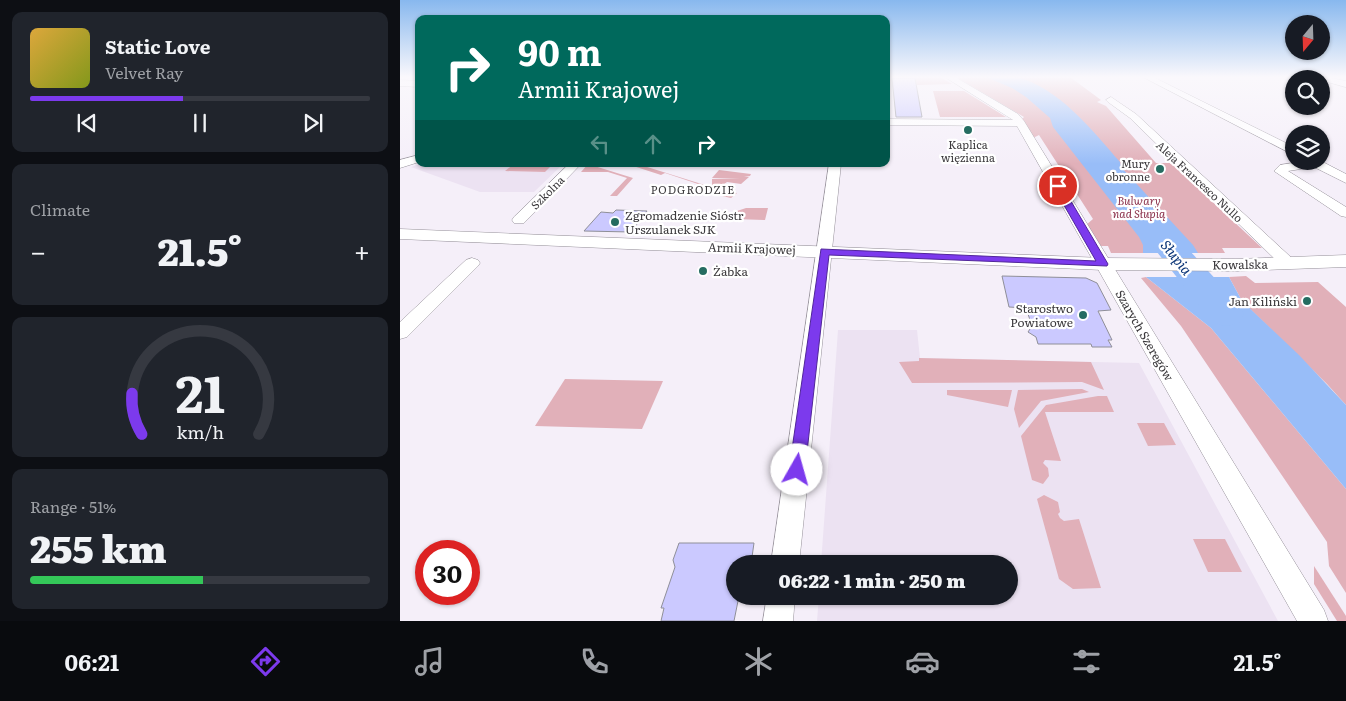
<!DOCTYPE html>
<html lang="en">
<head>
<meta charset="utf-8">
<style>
  body { margin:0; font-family:Literata,serif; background:#20242c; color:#f1f3f6; height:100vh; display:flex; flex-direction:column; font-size:19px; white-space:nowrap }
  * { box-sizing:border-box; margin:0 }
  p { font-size:16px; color:#9ea1a6 }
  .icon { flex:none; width:28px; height:28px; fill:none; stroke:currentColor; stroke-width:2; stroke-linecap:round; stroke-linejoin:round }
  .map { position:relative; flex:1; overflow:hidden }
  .details { display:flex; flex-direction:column; gap:12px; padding:12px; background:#0d0f14; width:400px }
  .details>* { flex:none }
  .top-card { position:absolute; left:15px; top:15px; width:475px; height:152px; border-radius:10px; box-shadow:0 1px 4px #0004; background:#00695c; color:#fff; overflow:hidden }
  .needle { width:32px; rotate:199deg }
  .fabs { position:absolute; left:885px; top:15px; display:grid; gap:10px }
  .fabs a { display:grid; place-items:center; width:45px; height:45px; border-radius:50%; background:#171b24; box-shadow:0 1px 4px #0004; font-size:25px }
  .speed { position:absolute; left:15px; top:540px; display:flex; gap:10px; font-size:25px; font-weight:700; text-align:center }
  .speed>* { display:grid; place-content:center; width:65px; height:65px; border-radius:50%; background:#171b24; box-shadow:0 1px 4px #0004; line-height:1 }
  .speed .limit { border:8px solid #d22; background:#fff; color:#111 }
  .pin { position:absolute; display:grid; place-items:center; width:42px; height:42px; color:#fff; margin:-21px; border:2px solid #fff; border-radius:50%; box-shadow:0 1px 5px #0007 }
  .me { position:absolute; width:55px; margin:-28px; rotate:7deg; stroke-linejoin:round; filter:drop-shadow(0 0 4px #0008) }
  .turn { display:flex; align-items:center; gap:18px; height:105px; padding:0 20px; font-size:22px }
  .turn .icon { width:65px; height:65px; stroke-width:2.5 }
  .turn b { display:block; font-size:35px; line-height:42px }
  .lanes { display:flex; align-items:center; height:48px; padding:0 20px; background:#0003; justify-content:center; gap:25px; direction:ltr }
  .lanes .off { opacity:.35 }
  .big { font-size:38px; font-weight:800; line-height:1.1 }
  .details .card { flex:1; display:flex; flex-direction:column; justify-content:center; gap:8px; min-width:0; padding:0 18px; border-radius:10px; background:#20242c }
  .details .dial { align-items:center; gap:0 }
  .dial svg { height:130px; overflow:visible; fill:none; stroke:#363941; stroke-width:7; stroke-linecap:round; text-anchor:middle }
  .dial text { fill:#f1f3f6; stroke:none }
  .song { display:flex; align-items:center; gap:15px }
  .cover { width:60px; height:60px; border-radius:8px; background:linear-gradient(135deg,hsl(40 70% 55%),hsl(70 70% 35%)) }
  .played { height:5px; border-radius:2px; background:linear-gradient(90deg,#7c3aed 45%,#363941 45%) }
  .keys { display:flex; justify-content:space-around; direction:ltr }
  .heat { display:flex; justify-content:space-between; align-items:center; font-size:28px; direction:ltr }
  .charge { height:8px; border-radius:4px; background:linear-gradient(90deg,#34c759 51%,#363941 0) }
  .trip { position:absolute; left:326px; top:555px; width:292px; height:50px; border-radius:25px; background:#171b24; box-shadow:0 1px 4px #0004; font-weight:800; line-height:50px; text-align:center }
  .tab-bar { display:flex; height:80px; justify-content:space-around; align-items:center; background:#090b0e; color:#9ea1a6 }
  .tab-bar .icon { width:35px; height:35px }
  .tab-bar .active { color:#7c3aed }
  .tab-bar b { font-size:22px; color:#f1f3f6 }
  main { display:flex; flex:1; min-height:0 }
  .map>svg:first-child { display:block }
</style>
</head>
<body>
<main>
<section class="details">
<div class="card">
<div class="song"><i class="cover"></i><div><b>Static Love</b><p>Velvet Ray</p></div></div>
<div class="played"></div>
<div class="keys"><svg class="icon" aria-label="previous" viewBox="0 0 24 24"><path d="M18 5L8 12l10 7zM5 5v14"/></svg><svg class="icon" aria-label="pause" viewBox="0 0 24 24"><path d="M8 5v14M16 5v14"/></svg><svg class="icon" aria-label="next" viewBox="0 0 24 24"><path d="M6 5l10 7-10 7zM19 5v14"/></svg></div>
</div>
<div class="card"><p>Climate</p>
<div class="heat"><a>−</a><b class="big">21.5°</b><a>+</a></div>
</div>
<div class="card dial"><svg viewBox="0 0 100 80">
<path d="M14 69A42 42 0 1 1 86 69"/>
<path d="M14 69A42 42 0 0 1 8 44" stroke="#7c3aed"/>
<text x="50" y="56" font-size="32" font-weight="700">21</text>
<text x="50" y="72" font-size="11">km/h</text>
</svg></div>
<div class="card"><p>Range · 51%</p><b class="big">255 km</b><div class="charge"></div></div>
</section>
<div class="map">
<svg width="946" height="621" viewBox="0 0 946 621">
  <rect width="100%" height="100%" fill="#f5eff9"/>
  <g fill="#ece2f2">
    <polygon points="20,164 163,164 134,192 80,192 11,167"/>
    <polygon points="438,330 517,330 520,358 739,363 878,621 417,621 419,596 610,596 610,564 421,564"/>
  </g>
  <g fill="#e1b0b9">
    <polygon points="486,77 540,77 552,84 517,85 515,77"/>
    <polygon points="556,77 670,77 701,100 697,102 706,106 756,163 776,163 787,178 862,248 822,248 825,253 711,253 708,246 698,246 686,225 693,219 639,135 633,138 622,119 624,117"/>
    <polygon points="533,91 564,91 606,117 540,117"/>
    <polygon points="114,164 153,164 145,172 105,171"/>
    <polygon points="188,164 233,178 217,196 210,196 227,178 208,172 181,172"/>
    <polygon points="227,164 245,164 244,166 327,192 337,193 331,198 322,196 319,191 265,173 261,175"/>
    <polygon points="319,170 351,174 350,176 344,177 349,177 341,184 327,182 319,188 312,186 312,179 340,178 312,178"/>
    <polygon points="346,208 368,208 365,220 334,219 337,211"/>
    <polygon points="846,276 855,283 918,282 946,307 946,405 927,384 842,301 829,277"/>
    <polygon points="746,277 811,328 946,489 946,593 929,566 927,542 781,326 741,278"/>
    <polygon points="519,358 691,362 704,390 682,382 512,383 499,362 519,361"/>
    <polygon points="165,379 263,381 242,429 135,426"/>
    <polygon points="682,389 689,392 641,401 619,428 614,409 618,390"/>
    <polygon points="547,390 612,390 608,407 547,395"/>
    <polygon points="698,396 707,396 714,412 645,412 661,461 645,460 643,463 648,468 649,476 643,484 632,480 621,436 646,405"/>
    <polygon points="737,423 764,423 776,445 748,446"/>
    <polygon points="644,495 658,502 660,512 658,514 660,518 664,521 679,519 701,588 673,589 659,579 637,499"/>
    <polygon points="793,539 825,539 842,572 808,572"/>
    <polygon points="914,566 946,616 946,621 937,621 914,584"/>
  </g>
  <g fill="#98bdf8">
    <path d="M586 77C595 77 608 75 617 77 659 88 692 130 720 162L721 167 793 245 798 253H743V245L739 237 653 127 650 118 626 97 612 88Z"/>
    <polygon points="746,277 829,277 842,301 899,355 946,405 946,489 811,328"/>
  </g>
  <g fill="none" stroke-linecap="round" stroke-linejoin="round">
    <polygon fill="#98bdf8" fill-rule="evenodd" points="741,205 751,208 839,305 844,314 839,323 826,326 813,323 727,214 731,208"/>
  </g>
  <g fill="#cbc9ff" stroke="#8f8f98">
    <polygon points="492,78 515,78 522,117 496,117"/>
    <polygon points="216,210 247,211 231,232 184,231 201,212 213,213"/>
    <polygon points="602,276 686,278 697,283 711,310 698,311 712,340 708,340 712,347 692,347 691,344 638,344 636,337 628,332 632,326 626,308 609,307"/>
    <polygon points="279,543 354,543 351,564 335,564 335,596 339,596 334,621 261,621 264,608 261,608 275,567 273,560"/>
  </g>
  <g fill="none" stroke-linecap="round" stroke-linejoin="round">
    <defs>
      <g id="minor">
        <polygon points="545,77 555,77 618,114 624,121 924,610 928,621 897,621 617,126 486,125 486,119 613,120"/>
        <polygon points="743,77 753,77 894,147 894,155"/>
        <polygon points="910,77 926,77 946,81 946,87"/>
        <polygon points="0,80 19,81 19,87 0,86"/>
        <polygon points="711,97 736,114 895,261 897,264 895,267 883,267 730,118 708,102 706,100"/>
        <polygon points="19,155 19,162 0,168 0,160"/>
        <polygon points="905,161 921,161 946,174 946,183 914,167 888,171 946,207 946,217 941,216 874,171 880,165"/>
        <polygon points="169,164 181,164 124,223 114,223 112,220 114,217"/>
        <polygon points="429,164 441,164 399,564 371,564"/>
        <polygon points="72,258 78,260 80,263 78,266 7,337 0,339 0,322 66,260"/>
        <polygon points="367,596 395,596 393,621 363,621"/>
      </g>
      <polygon id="tertiary" points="0,229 703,258 836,259 946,255 946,267 836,271 703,270 0,239"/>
    </defs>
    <use href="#minor" stroke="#96919a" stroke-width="1"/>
    <use href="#tertiary" stroke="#96919a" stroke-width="1"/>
    <use href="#minor" fill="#fff" fill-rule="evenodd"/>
    <use href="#tertiary" fill="#fff" fill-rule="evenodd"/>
  </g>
  <linearGradient id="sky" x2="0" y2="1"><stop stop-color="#88b8ee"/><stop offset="0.47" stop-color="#faf8fc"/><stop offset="1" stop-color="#faf8fc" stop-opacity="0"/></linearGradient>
  <rect width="946" height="164" fill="url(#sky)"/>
  <polygon fill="#7c3aed" stroke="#51269a" points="658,184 662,186 708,264 707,266 429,255 405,470 403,475 397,477 392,475 389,470 421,249 696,261 653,186"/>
  <g fill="#256c61" stroke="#fff" stroke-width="2">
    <circle cx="568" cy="130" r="5"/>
    <circle cx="760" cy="169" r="5"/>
    <circle cx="215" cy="222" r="5"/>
    <circle cx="303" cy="271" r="5"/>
    <circle cx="907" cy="301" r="5"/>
    <circle cx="683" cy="315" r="5"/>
  </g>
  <g text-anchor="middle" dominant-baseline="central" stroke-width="4.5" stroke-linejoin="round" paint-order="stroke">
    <g font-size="11" fill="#3b393c" stroke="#fff">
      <text x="568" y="144">Kaplica<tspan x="568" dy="13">więzienna</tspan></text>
      <text x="750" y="163" text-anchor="end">Mury<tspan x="750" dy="13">obronne</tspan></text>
    </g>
    <g font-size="11" fill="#3b393c" stroke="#fff">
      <text transform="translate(800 181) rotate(43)">Aleja Francesco Nullo</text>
      <text transform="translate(147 192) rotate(-45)">Szkolna</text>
    </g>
    <g font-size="11" letter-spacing="1" fill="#3b393c" stroke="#fff">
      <text x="293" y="189">PODGRODZIE</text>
    </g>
    <g font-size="11" font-style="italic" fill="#8c334d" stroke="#fff">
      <text x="739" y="200">Bulwary<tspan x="739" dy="13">nad Słupią</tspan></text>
    </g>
    <g font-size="12" fill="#3b393c" stroke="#fff" text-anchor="start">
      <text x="225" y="215">Zgromadzenie Sióstr<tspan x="225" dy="14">Urszulanek SJK</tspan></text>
      <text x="313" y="271">Żabka</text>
      <text x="897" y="301" text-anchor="end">Jan Kiliński</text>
      <text x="673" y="308" text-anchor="end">Starostwo<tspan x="673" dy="14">Powiatowe</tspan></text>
    </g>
    <g font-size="12" fill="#3b393c" stroke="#fff">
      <text transform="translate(352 248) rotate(2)">Armii Krajowej</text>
      <text transform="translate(840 264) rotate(-1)">Kowalska</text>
      <text transform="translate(745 335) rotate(60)">Szarych Szeregów</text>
    </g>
    <g font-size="14" font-style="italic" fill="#0a3477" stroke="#fff">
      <text transform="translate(777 257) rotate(51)">Słupia</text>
    </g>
  </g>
</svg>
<div class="fabs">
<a><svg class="needle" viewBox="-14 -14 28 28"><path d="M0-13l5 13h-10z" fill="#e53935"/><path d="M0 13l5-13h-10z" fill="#9ea1a6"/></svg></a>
<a><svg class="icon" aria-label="search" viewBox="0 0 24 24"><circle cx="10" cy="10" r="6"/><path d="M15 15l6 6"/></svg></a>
<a><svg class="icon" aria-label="layers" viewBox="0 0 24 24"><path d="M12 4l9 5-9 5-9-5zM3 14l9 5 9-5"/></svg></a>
</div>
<div class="speed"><div class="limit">30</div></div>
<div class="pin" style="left:658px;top:186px;background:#d93025"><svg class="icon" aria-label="arrive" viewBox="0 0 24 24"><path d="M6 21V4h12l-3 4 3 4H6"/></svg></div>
<svg class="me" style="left:397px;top:470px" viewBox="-20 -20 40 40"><circle r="19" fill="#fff"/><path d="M0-13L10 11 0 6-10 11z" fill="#7c3aed"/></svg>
<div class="trip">06:22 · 1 min · 250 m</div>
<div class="top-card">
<div class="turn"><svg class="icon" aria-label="right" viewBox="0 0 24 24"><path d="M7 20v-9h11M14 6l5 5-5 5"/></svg><div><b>90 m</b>Armii Krajowej</div></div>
<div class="lanes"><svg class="icon off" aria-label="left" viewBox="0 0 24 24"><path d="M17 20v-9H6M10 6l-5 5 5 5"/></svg><svg class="icon off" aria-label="ahead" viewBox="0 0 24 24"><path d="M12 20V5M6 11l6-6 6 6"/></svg><svg class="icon" aria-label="right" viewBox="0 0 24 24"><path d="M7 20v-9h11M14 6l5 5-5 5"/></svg></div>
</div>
</div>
</main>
<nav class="tab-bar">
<b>06:21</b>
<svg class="icon active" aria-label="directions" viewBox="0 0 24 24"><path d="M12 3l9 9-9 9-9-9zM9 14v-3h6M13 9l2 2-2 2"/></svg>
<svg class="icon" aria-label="music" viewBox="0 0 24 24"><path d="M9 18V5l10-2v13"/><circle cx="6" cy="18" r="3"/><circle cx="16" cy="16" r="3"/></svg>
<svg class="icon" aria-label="phone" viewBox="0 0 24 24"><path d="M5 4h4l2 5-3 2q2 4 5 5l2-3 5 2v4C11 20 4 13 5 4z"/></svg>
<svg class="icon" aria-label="climate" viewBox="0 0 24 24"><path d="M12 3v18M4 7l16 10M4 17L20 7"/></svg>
<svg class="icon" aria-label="car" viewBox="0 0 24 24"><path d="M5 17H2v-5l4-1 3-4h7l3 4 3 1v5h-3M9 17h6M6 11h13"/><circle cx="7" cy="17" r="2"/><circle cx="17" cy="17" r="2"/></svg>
<svg class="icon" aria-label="filters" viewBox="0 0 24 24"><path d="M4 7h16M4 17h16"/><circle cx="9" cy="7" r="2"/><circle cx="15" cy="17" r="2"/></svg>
<b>21.5°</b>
</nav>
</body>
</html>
